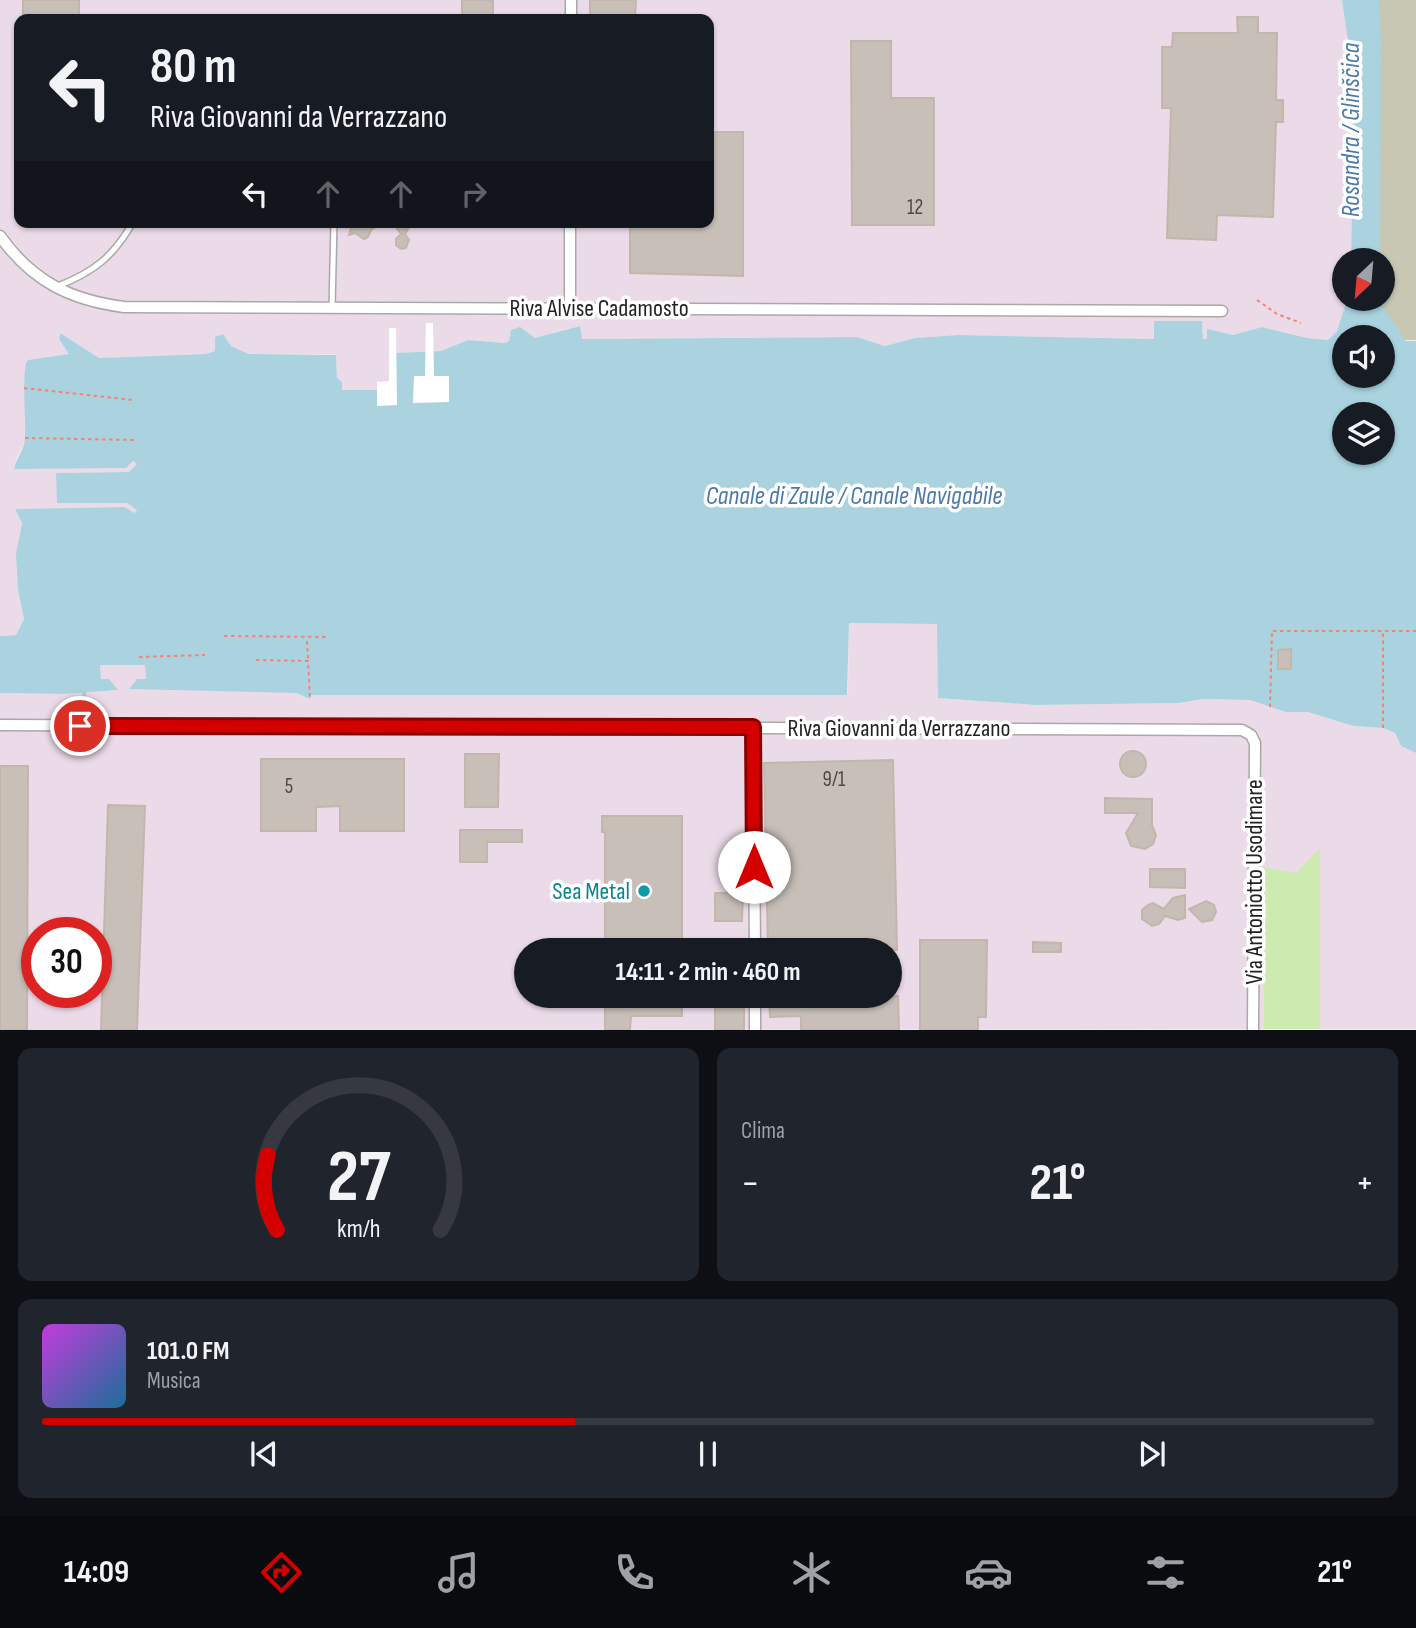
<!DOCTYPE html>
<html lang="it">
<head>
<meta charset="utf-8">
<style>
  body { margin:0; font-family:"Sofia Sans Condensed",sans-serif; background:#20242c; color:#f1f3f6; height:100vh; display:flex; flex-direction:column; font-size:26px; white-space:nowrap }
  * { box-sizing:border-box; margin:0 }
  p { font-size:23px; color:#9ea1a6 }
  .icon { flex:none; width:38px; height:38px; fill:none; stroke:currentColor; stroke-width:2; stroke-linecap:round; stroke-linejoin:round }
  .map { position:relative; height:1030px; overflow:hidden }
  .details { display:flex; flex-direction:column; gap:18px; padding:18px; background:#0d0f14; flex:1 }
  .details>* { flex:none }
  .banner { position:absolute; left:14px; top:14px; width:700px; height:214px; border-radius:14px; box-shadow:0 2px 5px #0004; background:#171b24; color:#f1f3f6; overflow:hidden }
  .needle { width:46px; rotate:206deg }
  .fabs { position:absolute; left:1332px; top:248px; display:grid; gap:14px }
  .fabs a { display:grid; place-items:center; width:63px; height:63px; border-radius:50%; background:#171b24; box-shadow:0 2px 5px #0004; font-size:35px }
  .speed { position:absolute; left:21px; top:917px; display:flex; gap:14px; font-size:35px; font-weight:700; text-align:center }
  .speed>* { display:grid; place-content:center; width:91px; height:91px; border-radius:50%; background:#171b24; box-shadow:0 2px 5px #0004; line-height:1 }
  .speed .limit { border:10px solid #d22; background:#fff; color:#111 }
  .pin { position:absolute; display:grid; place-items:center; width:60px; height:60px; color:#fff; margin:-30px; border:4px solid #fff; border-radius:50%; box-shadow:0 2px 7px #0007 }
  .me { position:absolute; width:77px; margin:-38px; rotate:0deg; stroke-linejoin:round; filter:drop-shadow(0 0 5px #0008) }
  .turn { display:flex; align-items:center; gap:24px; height:147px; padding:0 21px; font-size:32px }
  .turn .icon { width:91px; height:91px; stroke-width:2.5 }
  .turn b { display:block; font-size:49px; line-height:60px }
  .lanes { display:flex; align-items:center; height:66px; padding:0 21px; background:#0003; justify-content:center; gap:35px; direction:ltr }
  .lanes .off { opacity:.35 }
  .big { font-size:52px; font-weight:700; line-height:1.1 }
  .details .widget { flex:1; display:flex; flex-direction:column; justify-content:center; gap:10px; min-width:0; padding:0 24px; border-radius:14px; background:#20242c }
  .details .dial { align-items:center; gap:0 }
  .dial svg { height:182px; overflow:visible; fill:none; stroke:#363941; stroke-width:7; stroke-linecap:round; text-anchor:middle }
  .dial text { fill:#f1f3f6; stroke:none }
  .song { display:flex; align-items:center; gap:21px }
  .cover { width:84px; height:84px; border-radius:10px; background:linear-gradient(135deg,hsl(290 70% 55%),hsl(200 70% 35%)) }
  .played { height:7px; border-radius:4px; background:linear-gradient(90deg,#d40000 40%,#363941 40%) }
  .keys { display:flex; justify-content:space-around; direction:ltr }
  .heat { display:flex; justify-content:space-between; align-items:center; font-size:38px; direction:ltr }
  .details .tiles { flex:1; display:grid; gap:18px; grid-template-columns:1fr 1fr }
  .widget:last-child { grid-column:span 2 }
  .trip { position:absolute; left:514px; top:938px; width:388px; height:70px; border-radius:35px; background:#171b24; box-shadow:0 2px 5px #0004; font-weight:700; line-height:70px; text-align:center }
  .menu { display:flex; height:112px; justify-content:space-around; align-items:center; background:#090b0e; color:#9ea1a6 }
  .menu .icon { width:49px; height:49px }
  .menu .current { color:#d40000 }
  .menu b { font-size:32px; color:#f1f3f6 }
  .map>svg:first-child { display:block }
</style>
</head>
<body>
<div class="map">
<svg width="1416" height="1030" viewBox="0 0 1416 1030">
  <rect width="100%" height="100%" fill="#f2efe9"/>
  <g fill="#ebdbe8" fill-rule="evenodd">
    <path d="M0 0H1342L1354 83 1351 261H1344V299H1347L1337 331 1328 340 1307 338 1262 327 1233 335 1207 330V340L1203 339 1202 322 1169 321H1154L1155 339 958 335 915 338 885 346 857 337 581 339 579 326 535 338 510 333 509 342 505 343 468 340 441 351 396 353 390 390H342L341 382 337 379 336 355 332 354H249L231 346 206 354 99 358 59 333V339L70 354 28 360 25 442 16 459 14 469 132 461 137 464 129 472 57 473V503H127L137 510 134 513 125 507 15 509 22 523 18 540V590L24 619 16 635 0 636ZM19 19H709V222H19Z"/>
    <path d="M849 623 938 624 939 698 1036 705 1179 703 1202 699 1250 700 1286 712H1308L1353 726 1383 728 1395 733 1401 746 1416 753V1029L0 1030V693L64 694 117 690 109 679H101L100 665H146V679L296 693 309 699 310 695 848 694ZM37 933H96V992H37ZM527 950H891V996H527Z"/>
  </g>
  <polygon fill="#c7c7b4" points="1365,0 1416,0 1416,340 1383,340 1367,299 1382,299 1382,261 1366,261"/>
  <polygon fill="#cdebb0" points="1320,848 1320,1029 1264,1029 1264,867 1296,873"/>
  <g fill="#aad3df" fill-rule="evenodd">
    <polygon points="1342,0 1379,0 1381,41 1380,261 1351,261 1354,83"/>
    <path d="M1347 299H1380V303L1406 341H1416V753L1401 746 1395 733 1383 728 1353 726 1308 712H1286L1250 700 1203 699 1179 703 1036 705 938 698 937 624 849 623 847 695H311L310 699 296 693 129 689 137 679H146L145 665H100L101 679H109L118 690 64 694 0 693V636L16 635 24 619 18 590 16 553 22 523 15 509 125 507 134 513 137 510 127 503H57L56 473 129 472 137 464 133 461 126 468 14 469C16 458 25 449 25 438 26 413 22 388 26 363L28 360 69 354 59 339 60 333 99 358 206 354 215 351V337L223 334 231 346 249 354 336 355 337 378 342 382V390H390L396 353 441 351 468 340 505 343 509 341 511 330 520 327 535 338 580 326 582 339 857 337 885 346 915 338 958 335 1154 339V321H1202L1203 339H1207V329L1233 335 1262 327 1307 338 1328 340 1337 331ZM1344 338H1382V376H1344ZM1344 415H1382V453H1344Z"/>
  </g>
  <g fill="#fff">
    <polygon points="426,323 433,323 434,376 449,376 449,402 413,403 414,376 425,376"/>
    <polygon points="389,328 396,328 397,405 377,406 377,382 389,381"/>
  </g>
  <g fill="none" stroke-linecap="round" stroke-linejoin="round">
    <polyline stroke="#aad3df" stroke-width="3.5" points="84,691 85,710"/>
  </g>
  <g fill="#c7bfb8" stroke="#c4b6ab" stroke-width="2">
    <rect x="23" y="0" width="56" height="19"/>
    <rect x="462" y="0" width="31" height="19"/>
    <polygon points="590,0 636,0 635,19 590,19"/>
    <polygon points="1237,17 1258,17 1258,33 1277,33 1276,100 1283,100 1283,122 1276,122 1273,217 1217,215 1216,240 1167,238 1171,108 1162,108 1162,47 1172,47 1173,33 1238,33"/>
    <polygon points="851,41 891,41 891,98 934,98 934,225 852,225"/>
    <polygon points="709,132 743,132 743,276 630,273 630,222 709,222"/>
    <polygon points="346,222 383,222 371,230 368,237 364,239 355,233 349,235 351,228"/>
    <polygon points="392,222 412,222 405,234 409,240 406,248 401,249 396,245 396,239 401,234"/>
    <polygon points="1291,649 1291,669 1278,669 1278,650"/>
    <circle cx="1133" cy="764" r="13"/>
    <polygon points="465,754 499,754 498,807 465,807"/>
    <polygon points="261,759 404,759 404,831 340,831 340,806 316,807 316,831 261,831"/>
    <polygon points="893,760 897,950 768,950 764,763"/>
    <polygon points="0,766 28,766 27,1030 0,1030"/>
    <polygon points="1105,798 1152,799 1152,825 1156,835 1153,844 1145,849 1131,846 1126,833 1138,813 1105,813"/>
    <polygon points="108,805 145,806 137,1030 101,1030"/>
    <polygon points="602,816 682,816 682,950 605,950 605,832 602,832"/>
    <polygon points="460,830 522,830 522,842 487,842 487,862 460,862"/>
    <polygon points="1150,869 1185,869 1185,888 1150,887"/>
    <polygon points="715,893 743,893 742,921 715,921"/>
    <polygon points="1185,895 1185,918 1178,920 1165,916 1159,924 1152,926 1142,919 1142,910 1148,905 1153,903 1164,909 1173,898"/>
    <polygon points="1206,901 1214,905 1216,912 1212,920 1202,922 1189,909"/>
    <polygon points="920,940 987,940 986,1017 978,1017 978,1030 920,1030"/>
    <polygon points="1033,942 1061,943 1061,952 1033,952"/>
    <polygon points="605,996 682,996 682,1016 631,1016 630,1030 605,1030"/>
    <rect x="715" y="996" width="29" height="34"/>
    <polygon points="769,996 898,996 899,1030 801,1030 801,1016 770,1017"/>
  </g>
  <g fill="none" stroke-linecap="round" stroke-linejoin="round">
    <defs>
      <g id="service">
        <path d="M58 286C94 272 114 256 133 222"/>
        <polyline points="332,307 334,222"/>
      </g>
      <g id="minor">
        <polyline points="571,19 571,0"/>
        <path d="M0 236C32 281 70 300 124 307L1222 311"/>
        <polyline points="570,308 570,222"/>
        <polyline points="0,725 1242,730 1251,735 1255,743 1253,1030"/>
        <polyline points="753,727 755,950"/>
        <polyline points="755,996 755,1030"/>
      </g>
    </defs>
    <use href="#service" stroke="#a9a9a9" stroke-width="8"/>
    <use href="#minor" stroke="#a9a9a9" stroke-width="13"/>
    <g stroke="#fa8072" stroke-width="2" stroke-dasharray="3.5 3.5" stroke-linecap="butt">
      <polyline points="1257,300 1277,314 1301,323"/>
      <polyline points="24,388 133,400"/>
      <polyline points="25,438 134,440"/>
      <polyline points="224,636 329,637"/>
      <polyline points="307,641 308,659"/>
      <polyline points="139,657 205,655"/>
      <polyline points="256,660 308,661 310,699"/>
      <polyline points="1270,707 1272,631 1416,631"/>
      <polyline points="1383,728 1383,631"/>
    </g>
    <use href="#service" stroke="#fff" stroke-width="5"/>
    <use href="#minor" stroke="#fff" stroke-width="10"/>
  </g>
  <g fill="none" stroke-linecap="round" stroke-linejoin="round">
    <defs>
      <polyline id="route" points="80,726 753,727 754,867"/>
    </defs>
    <use href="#route" stroke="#8a0000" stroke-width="18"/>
    <use href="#route" stroke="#d40000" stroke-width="12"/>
  </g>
  <circle fill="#0f9aa8" stroke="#fff" stroke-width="2.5" cx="644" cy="891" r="7"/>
  <g text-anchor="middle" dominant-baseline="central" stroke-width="7" stroke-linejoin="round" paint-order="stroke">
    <g font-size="21" fill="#4b4948">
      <text x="915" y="207">12</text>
      <text x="834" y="779">9/1</text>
      <text x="289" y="786">5</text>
    </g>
    <g font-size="24" fill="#222" stroke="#fff">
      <text x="599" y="308">Riva Alvise Cadamosto</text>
      <text x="899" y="728">Riva Giovanni da Verrazzano</text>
      <text transform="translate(1254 882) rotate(-90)">Via Antoniotto Usodimare</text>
    </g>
    <g font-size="24" fill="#0d838f" stroke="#fff" text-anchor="end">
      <text x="630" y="891">Sea Metal</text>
    </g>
    <g font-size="26" font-style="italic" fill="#4a7aab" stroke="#fff">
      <text transform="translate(1351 130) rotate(-90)">Rosandra / Glinščica</text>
      <text x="854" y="496">Canale di Zaule / Canale Navigabile</text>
    </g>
  </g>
</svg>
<div class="fabs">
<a><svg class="needle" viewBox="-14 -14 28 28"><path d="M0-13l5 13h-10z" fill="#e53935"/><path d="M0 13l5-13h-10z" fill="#9ea1a6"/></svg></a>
<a><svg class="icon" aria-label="sound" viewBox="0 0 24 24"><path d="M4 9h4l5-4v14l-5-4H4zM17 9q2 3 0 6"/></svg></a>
<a><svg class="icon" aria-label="layers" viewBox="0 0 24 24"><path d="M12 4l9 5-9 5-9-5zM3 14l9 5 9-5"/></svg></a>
</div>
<div class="speed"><div class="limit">30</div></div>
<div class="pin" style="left:80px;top:726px;background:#d93025"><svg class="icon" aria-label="arrive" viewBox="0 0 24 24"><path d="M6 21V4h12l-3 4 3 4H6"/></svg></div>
<svg class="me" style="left:754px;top:867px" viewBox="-20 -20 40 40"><circle r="19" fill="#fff"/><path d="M0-13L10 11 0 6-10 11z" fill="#d40000"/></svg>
<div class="trip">14:11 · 2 min · 460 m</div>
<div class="banner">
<div class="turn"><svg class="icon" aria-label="left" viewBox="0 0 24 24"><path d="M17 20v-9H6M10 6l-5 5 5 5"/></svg><div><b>80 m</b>Riva Giovanni da Verrazzano</div></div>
<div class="lanes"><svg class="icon" aria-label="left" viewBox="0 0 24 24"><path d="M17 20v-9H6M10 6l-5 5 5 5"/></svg><svg class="icon off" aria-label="ahead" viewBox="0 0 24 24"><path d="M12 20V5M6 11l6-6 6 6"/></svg><svg class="icon off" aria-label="ahead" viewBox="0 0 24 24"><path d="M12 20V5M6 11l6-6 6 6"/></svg><svg class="icon off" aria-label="right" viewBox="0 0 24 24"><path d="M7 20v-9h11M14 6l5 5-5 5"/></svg></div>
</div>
</div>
<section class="details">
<div class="tiles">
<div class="widget dial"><svg viewBox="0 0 100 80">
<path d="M14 69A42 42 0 1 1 86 69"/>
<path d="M14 69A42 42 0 0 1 10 36" stroke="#d40000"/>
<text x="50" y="56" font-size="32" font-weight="700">27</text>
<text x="50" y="72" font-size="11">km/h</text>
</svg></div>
<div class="widget"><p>Clima</p>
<div class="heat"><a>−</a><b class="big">21°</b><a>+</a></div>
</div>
<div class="widget">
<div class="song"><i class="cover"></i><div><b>101.0 FM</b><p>Musica</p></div></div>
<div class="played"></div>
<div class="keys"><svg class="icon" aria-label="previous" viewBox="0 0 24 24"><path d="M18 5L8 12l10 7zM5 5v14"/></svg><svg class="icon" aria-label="pause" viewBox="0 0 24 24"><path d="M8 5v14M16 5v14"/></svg><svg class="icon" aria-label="next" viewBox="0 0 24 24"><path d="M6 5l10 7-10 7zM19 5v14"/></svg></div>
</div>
</div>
</section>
<nav class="menu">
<b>14:09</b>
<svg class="icon current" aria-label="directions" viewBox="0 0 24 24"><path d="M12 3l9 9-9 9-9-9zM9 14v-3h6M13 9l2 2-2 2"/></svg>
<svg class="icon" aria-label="music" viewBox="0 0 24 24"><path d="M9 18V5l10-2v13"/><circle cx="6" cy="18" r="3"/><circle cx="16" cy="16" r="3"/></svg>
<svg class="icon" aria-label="phone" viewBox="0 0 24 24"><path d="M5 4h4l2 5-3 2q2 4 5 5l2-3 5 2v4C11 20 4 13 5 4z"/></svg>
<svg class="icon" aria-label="climate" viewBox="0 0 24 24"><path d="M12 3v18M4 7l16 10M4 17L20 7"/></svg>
<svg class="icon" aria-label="car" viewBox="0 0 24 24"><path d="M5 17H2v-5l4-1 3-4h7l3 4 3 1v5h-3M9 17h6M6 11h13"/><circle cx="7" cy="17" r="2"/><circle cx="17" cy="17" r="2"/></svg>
<svg class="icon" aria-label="filters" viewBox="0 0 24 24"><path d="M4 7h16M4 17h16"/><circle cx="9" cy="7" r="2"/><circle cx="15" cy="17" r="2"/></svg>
<b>21°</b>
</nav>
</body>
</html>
